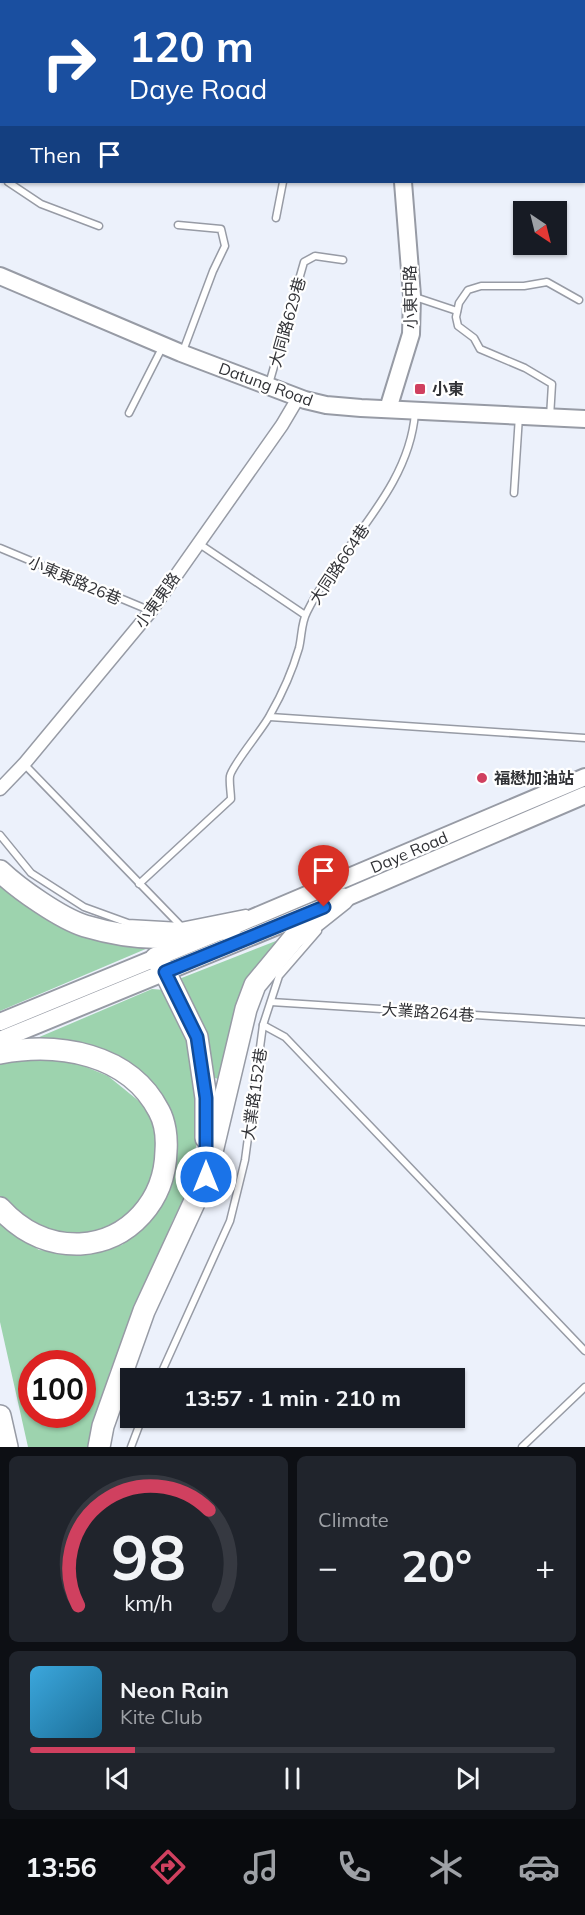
<!DOCTYPE html>
<html lang="en">
<head>
<meta charset="utf-8">
<style>
  body { margin:0; font-family:Mulish,"Noto Sans TC",sans-serif; background:#20242c; color:#f1f3f6; height:100vh; display:flex; flex-direction:column; font-size:22px; white-space:nowrap }
  * { box-sizing:border-box; margin:0 }
  p { font-size:20px; color:#9ea1a6 }
  .icon { flex:none; width:33px; height:33px; fill:none; stroke:currentColor; stroke-width:2; stroke-linecap:round; stroke-linejoin:round }
  .map { position:relative; height:1447px; overflow:hidden }
  .details { display:flex; flex-direction:column; gap:9px; padding:9px; background:#0d0f14; flex:1 }
  .details>* { flex:none }
  .top-card { position:absolute; left:0px; top:0px; width:585px; height:183px; box-shadow:0 2px 4px #0004; background:#1a4fa0; color:#fff; overflow:hidden }
  .needle { width:39px; rotate:145deg }
  .controls { position:absolute; left:513px; top:201px; display:grid; gap:12px }
  .controls a { display:grid; place-items:center; width:54px; height:54px; border-radius:0px; background:#171b24; box-shadow:0 2px 4px #0004; font-size:30px }
  .speed { position:absolute; left:18px; top:1350px; display:flex; gap:12px; font-size:30px; font-weight:700; text-align:center }
  .speed>* { display:grid; place-content:center; width:78px; height:78px; border-radius:50%; background:#171b24; box-shadow:0 2px 4px #0004; line-height:1 }
  .speed .limit { border:9px solid #d22; background:#fff; color:#111 }
  .pin { position:absolute; display:grid; place-items:center; width:51px; height:51px; color:#fff; margin:-62px -26px; border-radius:50% 50% 50% 0; rotate:-45deg; box-shadow:0 0 6px #0007 }
  .pin .icon { rotate:45deg }
  .me { position:absolute; width:66px; margin:-33px; rotate:0deg; stroke-linejoin:round; filter:drop-shadow(0 0 4px #0008) }
  .turn { display:flex; align-items:center; gap:21px; height:126px; padding:0 30px; font-size:27px }
  .turn .icon { width:78px; height:78px; stroke-width:2.5 }
  .turn b { display:block; font-size:42px; line-height:51px }
  .then { display:flex; align-items:center; height:57px; padding:0 30px; background:#0003; gap:12px; font-size:22px }
  .big { font-size:45px; font-weight:700; line-height:1.1 }
  .details .card { flex:1; display:flex; flex-direction:column; justify-content:center; gap:9px; min-width:0; padding:0 21px; border-radius:9px; background:#20242c }
  .details .dial { align-items:center; gap:0 }
  .dial svg { height:156px; overflow:visible; fill:none; stroke:#363941; stroke-width:7; stroke-linecap:round; text-anchor:middle }
  .dial text { fill:#f1f3f6; stroke:none }
  .song { display:flex; align-items:center; gap:18px }
  .cover { width:72px; height:72px; border-radius:9px; background:linear-gradient(135deg,hsl(200 70% 55%),hsl(200 70% 35%)) }
  .played { height:6px; border-radius:3px; background:linear-gradient(90deg,#d0405f 20%,#363941 20%) }
  .keys { display:flex; justify-content:space-around; direction:ltr }
  .heat { display:flex; justify-content:space-between; align-items:center; font-size:33px; direction:ltr }
  .details .tiles { flex:1; display:grid; gap:9px; grid-template-columns:1fr 1fr }
  .card:last-child { grid-column:span 2 }
  .trip { position:absolute; left:120px; top:1368px; width:345px; height:60px; border-radius:0px; background:#171b24; box-shadow:0 2px 4px #0004; font-weight:700; line-height:60px; text-align:center }
  .menu { display:flex; height:96px; justify-content:space-around; align-items:center; background:#090b0e; color:#9ea1a6 }
  .menu .icon { width:42px; height:42px }
  .menu .on { color:#d0405f }
  .menu b { font-size:27px; color:#f1f3f6 }
  .map>svg:first-child { display:block }
</style>
</head>
<body>
<div class="map">
<svg width="585" height="1447" viewBox="0 0 585 1447">
  <rect width="100%" height="100%" fill="#ecf1fb"/>
  <g fill="#9dd3ae" fill-rule="evenodd">
    <polygon points="0,879 101,939 148,948 0,1011"/>
    <polygon points="281,939 237,1002 218,1079 212,1077 195,1008 179,979"/>
    <path d="M152 989 165 990 188 1043 200 1124 188 1191 173 1220 110 1371 89 1447H28L0 1322V1224L39 1250 82 1253 122 1245 153 1214 170 1170 150 1083 30 1041ZM32 1364H82V1414H32Z"/>
    <polygon points="30,1056 69,1060 108,1076 145,1106 157,1136 155,1170 135,1210 102,1234 61,1239 23,1218 0,1196 0,1061"/>
  </g>
  <g fill="none" stroke-linecap="round" stroke-linejoin="round">
    <defs>
      <g id="lane">
        <polyline points="444,0 445,2"/>
        <polyline points="508,0 509,2"/>
        <polyline points="102,2 103,0"/>
        <polyline points="0,176 2,177"/>
        <polyline points="8,182 41,204 99,226"/>
        <polyline points="276,218 283,182"/>
        <polyline points="178,225 221,229 225,246 213,271 183,351"/>
        <polyline points="415,297 457,311"/>
        <polyline points="269,384 304,262 315,256 343,260"/>
        <polyline points="129,413 163,346"/>
        <polyline points="550,417 552,384 525,368 480,349 474,338 458,326 456,317 459,303 468,290 481,286 524,286 547,282 579,300"/>
        <polyline points="514,493 519,416"/>
        <polyline points="198,543 305,615"/>
        <polyline points="0,548 151,611"/>
        <polyline points="270,717 585,738"/>
        <polyline points="24,764 180,925"/>
        <polyline points="0,835 31,873 84,907 128,923 181,926 246,913"/>
        <path d="M139 884 231 799C231 792 229 783 230 776 232 765 263 729 270 715 282 694 292 672 299 648 302 636 301 623 307 612 339 546 409 491 415 413"/>
        <polyline points="271,1002 585,1022"/>
        <polyline points="263,1025 285,1037 585,1351"/>
        <polyline points="159,1378 230,1221 245,1160 263,1025 279,976 318,931"/>
        <polyline points="131,1447 142,1418"/>
        <polyline points="522,1447 585,1387"/>
      </g>
      <g id="street">
        <polyline points="278,2 278,0"/>
        <polyline points="0,147 2,146"/>
        <polyline points="0,789 24,764 151,611 282,425 298,398"/>
      </g>
      <g id="secondary">
        <polyline points="494,2 495,0"/>
        <polyline points="0,276 181,353 305,400 326,405 361,408 585,419"/>
        <polyline points="388,409 411,334 412,296 403,182"/>
        <polyline points="0,1022 231,927 585,777"/>
        <polyline points="0,1040 343,899 585,795"/>
      </g>
      <g id="highway">
        <path d="M0 871C19 889 60 918 85 926 112 934 144 939 172 937 191 935 211 931 231 927"/>
        <polyline points="156,958 165,972 197,1037 206,1098 206,1138"/>
        <path d="M0 1053C58 1042 129 1053 159 1111 165 1122 167 1138 166 1151 165 1200 130 1241 80 1244 48 1245 21 1231 0 1208"/>
        <polyline points="0,1416 7,1447"/>
        <polyline points="99,1447 103,1426 144,1311 206,1177 246,1009 255,985 294,938 343,899"/>
      </g>
    </defs>
    <use href="#lane" stroke="#979ba5" stroke-width="9"/>
    <use href="#street" stroke="#979ba5" stroke-width="15"/>
    <use href="#secondary" stroke="#979ba5" stroke-width="20"/>
    <use href="#highway" stroke="#979ba5" stroke-width="24"/>
    <use href="#lane" stroke="#fff" stroke-width="6"/>
    <use href="#street" stroke="#fff" stroke-width="12"/>
    <use href="#secondary" stroke="#fff" stroke-width="16"/>
    <use href="#highway" stroke="#fff" stroke-width="21"/>
  </g>
  <g fill="none" stroke-linecap="round" stroke-linejoin="round">
    <defs>
      <polyline id="route" points="206,1177 206,1098 197,1037 165,972 324,907"/>
    </defs>
    <use href="#route" stroke="#114b97" stroke-width="15"/>
    <use href="#route" stroke="#1a73e8" stroke-width="10"/>
  </g>
  <g fill="#d0405f" stroke="#fff" stroke-width="2">
    <rect x="414" y="383" width="12" height="12" rx="3"/>
    <circle cx="482" cy="778" r="6"/>
  </g>
  <g text-anchor="middle" dominant-baseline="central" stroke-width="4.5" stroke-linejoin="round" paint-order="stroke">
    <g font-size="16" fill="#313236" stroke="#fff">
      <text transform="translate(410 297) rotate(-91)">小東中路</text>
      <text transform="translate(287 322) rotate(-74)">大同路629巷</text>
      <text transform="translate(266 384) rotate(20)">Datung Road</text>
      <text transform="translate(339 564) rotate(-56)">大同路664巷</text>
      <text transform="translate(75 580) rotate(23)">小東東路26巷</text>
      <text transform="translate(157 600) rotate(-54)">小東東路</text>
      <text transform="translate(409 852) rotate(-23)">Daye Road</text>
      <text transform="translate(428 1012) rotate(4)">大業路264巷</text>
      <text transform="translate(254 1094) rotate(-82)">大業路152巷</text>
    </g>
    <g font-size="16" font-weight="bold" fill="#313236" stroke="#fff" text-anchor="start">
      <text x="432" y="389">小東</text>
      <text x="494" y="778">福懋加油站</text>
    </g>
  </g>
</svg>
<div class="controls">
<a><svg class="needle" viewBox="-14 -14 28 28"><path d="M0-13l5 13h-10z" fill="#e53935"/><path d="M0 13l5-13h-10z" fill="#9ea1a6"/></svg></a>
</div>
<div class="speed"><div class="limit">100</div></div>
<div class="pin" style="left:324px;top:907px;background:#d93025"><svg class="icon" aria-label="arrive" viewBox="0 0 24 24"><path d="M6 21V4h12l-3 4 3 4H6"/></svg></div>
<svg class="me" style="left:206px;top:1177px" viewBox="-20 -20 40 40"><circle r="17" fill="#1a73e8" stroke="#fff" stroke-width="3"/><path d="M0-11L8 9 0 5-8 9z" fill="#fff"/></svg>
<div class="trip">13:57 · 1 min · 210 m</div>
<div class="top-card">
<div class="turn"><svg class="icon" aria-label="right" viewBox="0 0 24 24"><path d="M7 20v-9h11M14 6l5 5-5 5"/></svg><div><b>120 m</b>Daye Road</div></div>
<div class="then">Then<svg class="icon" aria-label="arrive" viewBox="0 0 24 24"><path d="M6 21V4h12l-3 4 3 4H6"/></svg></div>
</div>
</div>
<section class="details">
<div class="tiles">
<div class="card dial"><svg viewBox="0 0 100 80">
<path d="M14 69A42 42 0 1 1 86 69"/>
<path d="M14 69A42 42 0 0 1 81 20" stroke="#d0405f"/>
<text x="50" y="56" font-size="32" font-weight="700">98</text>
<text x="50" y="72" font-size="11">km/h</text>
</svg></div>
<div class="card"><p>Climate</p>
<div class="heat"><a>−</a><b class="big">20°</b><a>+</a></div>
</div>
<div class="card">
<div class="song"><i class="cover"></i><div><b>Neon Rain</b><p>Kite Club</p></div></div>
<div class="played"></div>
<div class="keys"><svg class="icon" aria-label="previous" viewBox="0 0 24 24"><path d="M18 5L8 12l10 7zM5 5v14"/></svg><svg class="icon" aria-label="pause" viewBox="0 0 24 24"><path d="M8 5v14M16 5v14"/></svg><svg class="icon" aria-label="next" viewBox="0 0 24 24"><path d="M6 5l10 7-10 7zM19 5v14"/></svg></div>
</div>
</div>
</section>
<nav class="menu">
<b>13:56</b>
<svg class="icon on" aria-label="directions" viewBox="0 0 24 24"><path d="M12 3l9 9-9 9-9-9zM9 14v-3h6M13 9l2 2-2 2"/></svg>
<svg class="icon" aria-label="music" viewBox="0 0 24 24"><path d="M9 18V5l10-2v13"/><circle cx="6" cy="18" r="3"/><circle cx="16" cy="16" r="3"/></svg>
<svg class="icon" aria-label="phone" viewBox="0 0 24 24"><path d="M5 4h4l2 5-3 2q2 4 5 5l2-3 5 2v4C11 20 4 13 5 4z"/></svg>
<svg class="icon" aria-label="climate" viewBox="0 0 24 24"><path d="M12 3v18M4 7l16 10M4 17L20 7"/></svg>
<svg class="icon" aria-label="car" viewBox="0 0 24 24"><path d="M5 17H2v-5l4-1 3-4h7l3 4 3 1v5h-3M9 17h6M6 11h13"/><circle cx="7" cy="17" r="2"/><circle cx="17" cy="17" r="2"/></svg>
</nav>
</body>
</html>
